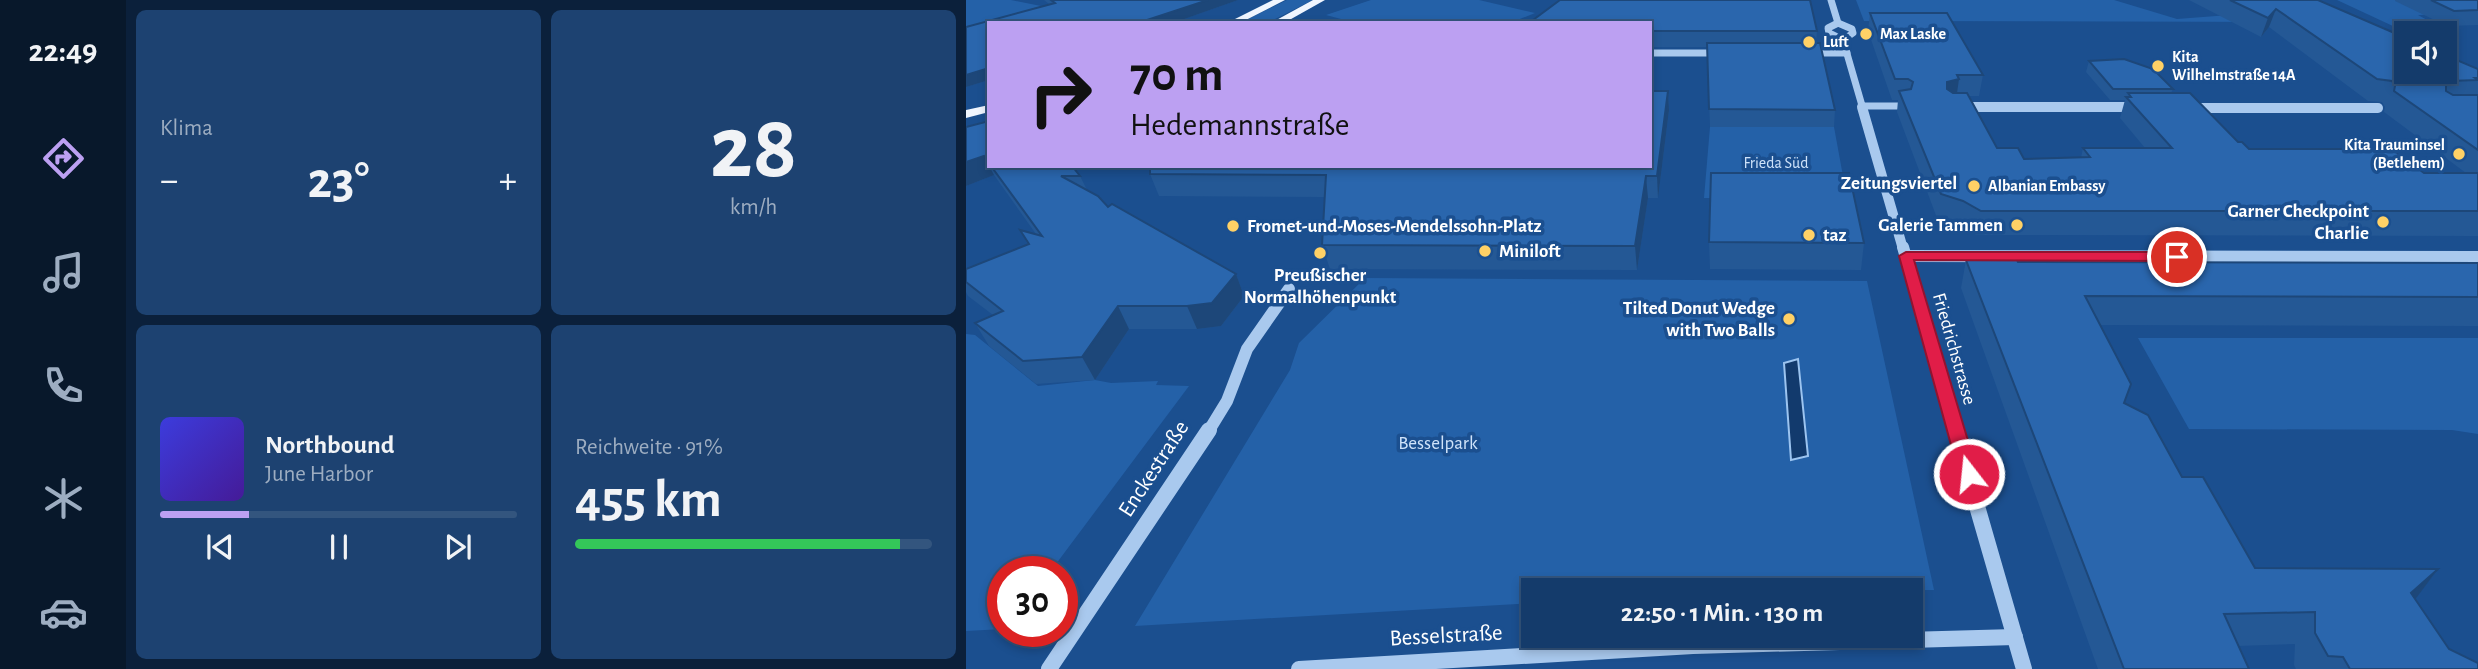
<!DOCTYPE html>
<html lang="de">
<head>
<meta charset="utf-8">
<style>
  body { margin:0; font-family:"Alegreya Sans",sans-serif; background:#1d4271; color:#f1f3f6; height:100vh; display:flex; flex-direction:column; font-size:26px; white-space:nowrap }
  * { box-sizing:border-box; margin:0 }
  p { font-size:23px; color:#9dadc1 }
  .icon { flex:none; width:38px; height:38px; fill:none; stroke:currentColor; stroke-width:2; stroke-linecap:round; stroke-linejoin:round }
  .map { position:relative; flex:1; overflow:hidden }
  .details { display:flex; flex-direction:column; gap:10px; padding:10px; background:#0b203b; width:840px }
  .details>* { flex:none }
  .top-card { position:absolute; left:21px; top:21px; width:665px; height:147px; border-radius:0px; box-shadow:0 4px 10px #0003,0 0 0 2px #33557e; background:#bca0f2; color:#111; overflow:hidden }
  .tools { position:absolute; left:1428px; top:21px; display:grid; gap:14px }
  .tools a { display:grid; place-items:center; width:63px; height:63px; border-radius:0px; background:#143b6b; box-shadow:0 4px 10px #0003,0 0 0 2px #33557e; font-size:35px }
  .speed { position:absolute; left:21px; top:556px; display:flex; gap:14px; font-size:35px; font-weight:700; text-align:center }
  .speed>* { display:grid; place-content:center; width:91px; height:91px; border-radius:50%; background:#143b6b; box-shadow:0 4px 10px #0003,0 0 0 2px #33557e; line-height:1 }
  .speed .limit { border:10px solid #d22; background:#fff; color:#111 }
  .pin { position:absolute; display:grid; place-items:center; width:60px; height:60px; color:#fff; margin:-30px; border:4px solid #fff; border-radius:50%; box-shadow:0 2px 7px #0007 }
  .me { position:absolute; width:77px; margin:-38px; rotate:344deg; stroke-linejoin:round; filter:drop-shadow(0 0 5px #0008) }
  .turn { display:flex; align-items:center; gap:24px; height:147px; padding:0 28px; font-size:32px }
  .turn .icon { width:91px; height:91px; stroke-width:2.5 }
  .turn b { display:block; font-size:49px; line-height:60px }
  .big { font-size:52px; font-weight:700; line-height:1.1 }
  .details .widget { flex:1; display:flex; flex-direction:column; justify-content:center; gap:10px; min-width:0; padding:0 24px; border-radius:10px; background:#1d4271 }
  .details .dial { align-items:center; gap:0 }
  .dial b { font-size:91px; line-height:1 }
  .song { display:flex; align-items:center; gap:21px }
  .cover { width:84px; height:84px; border-radius:10px; background:linear-gradient(135deg,hsl(240 70% 55%),hsl(260 70% 35%)) }
  .played { height:7px; border-radius:4px; background:linear-gradient(90deg,#bca0f2 25%,#33557e 25%) }
  .keys { display:flex; justify-content:space-around; direction:ltr }
  .heat { display:flex; justify-content:space-between; align-items:center; font-size:38px; direction:ltr }
  .charge { height:10px; border-radius:5px; background:linear-gradient(90deg,#34c759 91%,#33557e 0) }
  .details .tiles { flex:1; display:grid; gap:10px; grid-template-columns:repeat(2,1fr) }
  .trip { position:absolute; left:555px; top:578px; width:402px; height:70px; border-radius:0px; background:#143b6b; box-shadow:0 4px 10px #0003,0 0 0 2px #33557e; font-weight:700; line-height:70px; text-align:center }
  main { display:flex; flex:1; min-height:0 }
  .tab-bar { display:flex; flex-direction:column; width:126px; justify-content:space-around; align-items:center; background:#08182b; color:#9dadc1 }
  .tab-bar .icon { width:49px; height:49px }
  .tab-bar .active { color:#bca0f2 }
  .tab-bar b { font-size:32px; color:#f1f3f6 }
  .map>svg:first-child { display:block }
</style>
</head>
<body>
<main>
<nav class="tab-bar">
<b>22:49</b>
<svg class="icon active" aria-label="directions" viewBox="0 0 24 24"><path d="M12 3l9 9-9 9-9-9zM9 14v-3h6M13 9l2 2-2 2"/></svg>
<svg class="icon" aria-label="music" viewBox="0 0 24 24"><path d="M9 18V5l10-2v13"/><circle cx="6" cy="18" r="3"/><circle cx="16" cy="16" r="3"/></svg>
<svg class="icon" aria-label="phone" viewBox="0 0 24 24"><path d="M5 4h4l2 5-3 2q2 4 5 5l2-3 5 2v4C11 20 4 13 5 4z"/></svg>
<svg class="icon" aria-label="climate" viewBox="0 0 24 24"><path d="M12 3v18M4 7l16 10M4 17L20 7"/></svg>
<svg class="icon" aria-label="car" viewBox="0 0 24 24"><path d="M5 17H2v-5l4-1 3-4h7l3 4 3 1v5h-3M9 17h6M6 11h13"/><circle cx="7" cy="17" r="2"/><circle cx="17" cy="17" r="2"/></svg>
</nav>
<section class="details">
<div class="tiles">
<div class="widget"><p>Klima</p>
<div class="heat"><a>−</a><b class="big">23°</b><a>+</a></div>
</div>
<div class="widget dial"><b>28</b><p>km/h</p></div>
<div class="widget">
<div class="song"><i class="cover"></i><div><b>Northbound</b><p>June Harbor</p></div></div>
<div class="played"></div>
<div class="keys"><svg class="icon" aria-label="previous" viewBox="0 0 24 24"><path d="M18 5L8 12l10 7zM5 5v14"/></svg><svg class="icon" aria-label="pause" viewBox="0 0 24 24"><path d="M8 5v14M16 5v14"/></svg><svg class="icon" aria-label="next" viewBox="0 0 24 24"><path d="M6 5l10 7-10 7zM19 5v14"/></svg></div>
</div>
<div class="widget"><p>Reichweite · 91%</p><b class="big">455 km</b><div class="charge"></div></div>
</div>
</section>
<div class="map">
<svg width="1512" height="669" viewBox="0 0 1512 669">
  <rect width="100%" height="100%" fill="#1b4f8f"/>
  <g fill="#2461a8">
    <polygon points="0,0 45,0 90,9 23,23 0,34"/>
    <polygon points="321,0 347,0 301,23 274,23"/>
    <polygon points="405,0 513,0 569,13 544,23 390,23 360,15"/>
    <polygon points="890,0 1148,0 1211,19 1327,10 1353,22 898,21"/>
    <polygon points="1371,0 1512,0 1512,13 1452,15 1472,26 1429,27"/>
    <polygon points="744,127 868,127 881,198 738,198"/>
    <polygon points="399,278 901,281 968,590 567,590 567,603 169,626 324,370 333,343"/>
    <polygon points="0,334 9,335 72,386 129,380 145,383 192,381 190,385 223,386 84,572 37,572 37,629 0,631"/>
    <polygon points="1172,338 1512,338 1512,434 1486,430 1223,429"/>
  </g>
  <polygon fill="#123a6d" stroke="#9cc4f0" stroke-width="2" points="832,359 842,456 825,460 818,363"/>
  <g fill="none" stroke-linecap="round" stroke-linejoin="round">
    <g stroke="#a9c9ee" stroke-width="7">
      <polyline points="865,0 872,23 886,29 887,33 877,40"/>
      <polyline points="872,23 862,28 863,33 877,40 897,109"/>
      <polyline points="684,53 758,53"/>
      <polyline points="839,53 881,53"/>
      <polyline points="896,106 939,106"/>
      <polyline points="993,107 1174,107"/>
      <polyline points="1224,108 1412,108"/>
    </g>
    <g stroke="#a9c9ee" stroke-width="10">
      <polyline points="896,107 937,249"/>
      <polyline points="993,107 1174,107"/>
      <polyline points="1224,108 1412,108"/>
    </g>
    <g stroke="#a9c9ee" stroke-width="12">
      <polyline points="937,247 990,432"/>
      <polyline points="940,256 1512,257"/>
      <polyline points="242,432 261,401 281,349 323,289"/>
    </g>
    <g stroke="#a9c9ee" stroke-width="16">
      <polyline points="989,430 1058,669"/>
      <polyline points="83,669 243,430"/>
      <polyline points="333,669 727,646 1049,637"/>
    </g>
    <g fill="#f0f6ff" fill-rule="evenodd">
      <polygon points="307,0 319,0 274,23 261,23"/>
      <polygon points="347,0 359,0 318,23 305,23"/>
      <polygon points="23,105 23,112 0,118 0,110"/>
    </g>
  </g>
  <g fill="#245895">
    <polygon points="78,0 272,0 207,23 23,23 23,80 0,87 0,27 83,4"/>
    <polygon points="1223,0 1352,0 1512,69 1512,236 1010,235 993,225 971,218 931,112 932,100 926,100 902,31 904,13 1017,75 1013,96 1003,96 1031,148 1058,159 1115,158 1117,148 1179,148 1154,118 1159,100 1144,100 1120,72 1123,61 1207,89 1205,93 1272,142 1283,149 1458,173 1500,173 1418,112 1419,107 1416,102 1402,101 1303,27 1295,37"/>
    <polygon points="1429,0 1512,0 1512,25 1481,26 1429,1"/>
    <polygon points="684,23 851,31 850,43 869,110 868,127 744,127 741,47 684,47"/>
    <polygon points="702,91 703,110 692,198 682,198 671,270 364,269 356,245 359,197 193,196 184,174"/>
    <polygon points="23,121 23,166 106,166 114,176 121,190 142,207 270,274 278,296 255,326 231,329 163,329 129,380 70,384 23,346 9,323 27,315 2,296 0,292 0,269 62,245 54,230 70,234 28,175 0,186 0,127"/>
    <polygon points="743,242 898,243 895,270 744,269"/>
    <polygon points="1000,260 1052,262 1512,263 1512,326 1134,325 1158,403 1289,568 1472,569 1449,599 1483,649 1512,669 1330,669 1328,665 1329,644 1272,646 1283,669 1132,669 995,288"/>
  </g>
  <g fill="#1d4779">
    <polygon points="242,0 272,0 207,23 172,23"/>
    <polygon points="1310,9 1303,27 1295,37 1302,18"/>
    <polygon points="23,68 23,80 0,87 0,75"/>
    <polygon points="993,79 990,100 978,103 981,82"/>
    <polygon points="702,91 703,110 692,198 691,176"/>
    <polygon points="18,156 28,175 0,186 0,162"/>
    <polygon points="680,176 682,198 671,270 669,246"/>
    <polygon points="270,274 278,296 255,326 231,329 221,306"/>
    <polygon points="152,306 163,329 129,380 116,357"/>
    <polygon points="1472,569 1448,601 1445,593"/>
  </g>
  <g fill="#2a66ad" stroke="#1d4779" stroke-width="2">
    <polygon points="85,0 242,0 172,23 23,23 23,68 0,75 0,27 89,3"/>
    <polygon points="594,0 844,0 851,31 684,31 684,23 563,23"/>
    <polygon points="1264,0 1352,0 1440,38 1440,72 1479,72 1479,55 1512,69 1512,78 1509,78 1512,80 1483,81 1480,85 1480,91 1487,95 1512,95 1512,150 1428,91 1429,86 1426,81 1411,79 1310,9 1302,18"/>
    <polygon points="1465,0 1512,0 1512,10 1488,11"/>
    <polygon points="904,13 981,13 1017,75 991,75 993,79 981,82 981,89 987,93 1001,93 1031,148 1052,148 1058,159 1124,157 1117,148 1206,148 1160,97 1165,97 1162,93 1224,93 1272,142 1276,142 1283,149 1426,149 1458,173 1512,173 1512,211 1015,211 997,201 975,194 933,91 945,89 947,82 942,79 929,79"/>
    <polygon points="741,43 854,43 869,110 743,109"/>
    <polygon points="1158,59 1187,69 1207,89 1147,89 1123,61"/>
    <polygon points="684,91 702,91 691,176 680,176 669,246 356,245 360,175 184,174 184,166 684,166"/>
    <polygon points="23,121 23,163 18,156 0,162 0,127"/>
    <polygon points="25,166 106,166 114,176 95,176 132,196 142,207 146,204 270,274 246,303 221,306 152,306 116,357 57,361 9,323 37,311 0,282 0,269 63,244 54,230 76,236"/>
    <polygon points="745,173 883,173 898,243 743,242"/>
    <polygon points="1000,260 1051,260 1052,262 1512,263 1512,297 1119,296 1165,384 1158,403 1182,415 1216,477 1237,477 1289,568 1472,569 1445,593 1483,649 1512,663 1512,669 1384,669 1377,657 1362,656 1349,633 1349,612 1258,614 1283,669 1158,669"/>
  </g>
  <polygon fill="#e11d48" stroke="#92132f" stroke-width="2" points="940,252 1211,252 1218,257 1211,261 948,260 1012,474 1009,479 996,479 993,474 933,256"/>
  <g fill="#ffd166" stroke="#1b4f8f" stroke-width="2.5">
    <circle cx="900" cy="34" r="7"/>
    <circle cx="843" cy="42" r="7"/>
    <circle cx="1192" cy="66" r="7"/>
    <circle cx="1493" cy="154" r="7"/>
    <circle cx="1008" cy="186" r="7"/>
    <circle cx="1417" cy="222" r="7"/>
    <circle cx="1051" cy="225" r="7"/>
    <circle cx="267" cy="226" r="7"/>
    <circle cx="843" cy="235" r="7"/>
    <circle cx="519" cy="251" r="7"/>
    <circle cx="354" cy="253" r="7"/>
    <circle cx="823" cy="319" r="7"/>
  </g>
  <g text-anchor="middle" dominant-baseline="central" stroke-width="7" stroke-linejoin="round" paint-order="stroke">
    <g font-size="16" font-weight="bold" fill="#fff" stroke="#1b4f8f" text-anchor="start">
      <text x="914" y="34">Max Laske</text>
      <text x="857" y="42">Luft</text>
      <text x="1206" y="57">Kita<tspan x="1206" dy="18">Wilhelmstraße 14A</tspan></text>
      <text x="1479" y="145" text-anchor="end">Kita Trauminsel<tspan x="1479" dy="18">(Betlehem)</tspan></text>
      <text x="1022" y="186">Albanian Embassy</text>
    </g>
    <g font-size="16" fill="#cfe3fa" stroke="#1b4f8f">
      <text x="810" y="163">Frieda Süd</text>
    </g>
    <g font-size="19" font-weight="bold" fill="#fff" stroke="#1b4f8f">
      <text x="933" y="183">Zeitungsviertel</text>
    </g>
    <g font-size="19" font-weight="bold" fill="#fff" stroke="#1b4f8f" text-anchor="end">
      <text x="1403" y="211">Garner Checkpoint<tspan x="1403" dy="22">Charlie</tspan></text>
      <text x="1037" y="225">Galerie Tammen</text>
      <text x="281" y="226" text-anchor="start">Fromet-und-Moses-Mendelssohn-Platz</text>
      <text x="857" y="235" text-anchor="start">taz</text>
      <text x="533" y="251" text-anchor="start">Miniloft</text>
      <text x="354" y="275" text-anchor="middle">Preußischer<tspan x="354" dy="22">Normalhöhenpunkt</tspan></text>
      <text x="809" y="308">Tilted Donut Wedge<tspan x="809" dy="22">with Two Balls</tspan></text>
    </g>
    <g font-size="19" fill="#fff" stroke="#1b4f8f">
      <text transform="translate(988 349) rotate(74)">Friedrichstrasse</text>
    </g>
    <g font-size="19" fill="#cfe3fa" stroke="#1b4f8f">
      <text x="472" y="443">Besselpark</text>
    </g>
    <g font-size="23" fill="#fff" stroke="#1b4f8f">
      <text transform="translate(188 469) rotate(-57)">Enckestraße</text>
      <text transform="translate(480 636) rotate(-3)">Besselstraße</text>
    </g>
  </g>
</svg>
<div class="tools">
<a><svg class="icon" aria-label="sound" viewBox="0 0 24 24"><path d="M4 9h4l5-4v14l-5-4H4zM17 9q2 3 0 6"/></svg></a>
</div>
<div class="speed"><div class="limit">30</div></div>
<div class="pin" style="left:1211px;top:257px;background:#d93025"><svg class="icon" aria-label="arrive" viewBox="0 0 24 24"><path d="M6 21V4h12l-3 4 3 4H6"/></svg></div>
<svg class="me" style="left:1003px;top:474px" viewBox="-20 -20 40 40"><circle r="17" fill="#e11d48" stroke="#fff" stroke-width="3"/><path d="M0-11L8 9 0 5-8 9z" fill="#fff"/></svg>
<div class="trip">22:50 · 1 Min. · 130 m</div>
<div class="top-card">
<div class="turn"><svg class="icon" aria-label="right" viewBox="0 0 24 24"><path d="M7 20v-9h11M14 6l5 5-5 5"/></svg><div><b>70 m</b>Hedemannstraße</div></div>
</div>
</div>
</main>
</body>
</html>
